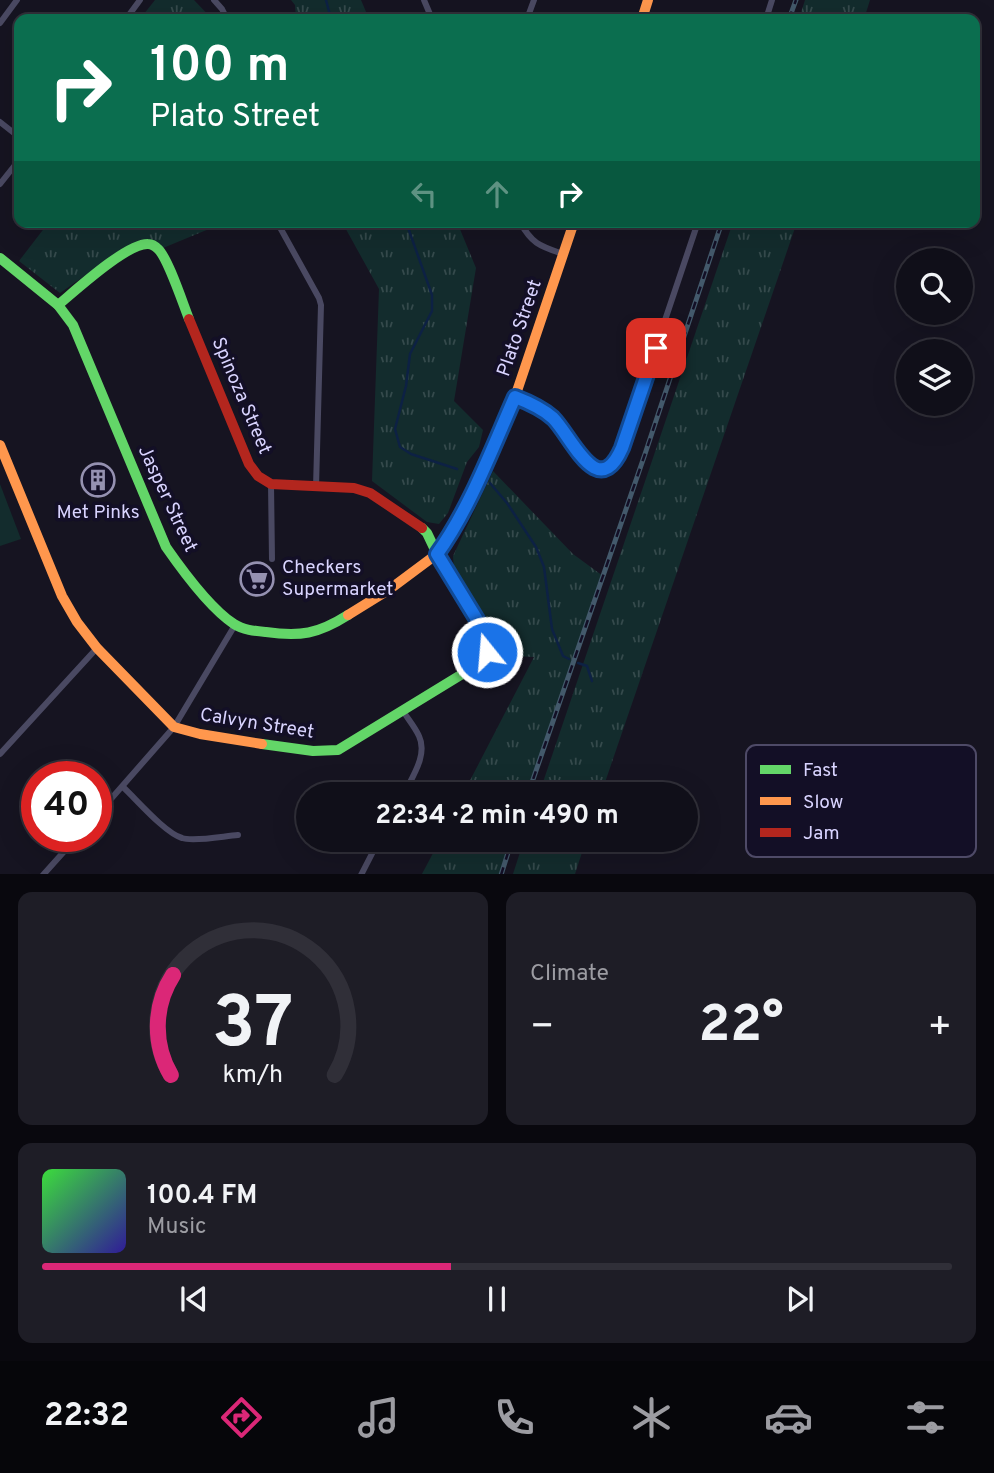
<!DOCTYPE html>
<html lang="en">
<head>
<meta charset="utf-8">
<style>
  body { margin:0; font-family:Overpass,sans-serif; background:#1e1d26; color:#f1f3f6; height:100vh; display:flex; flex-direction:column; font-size:26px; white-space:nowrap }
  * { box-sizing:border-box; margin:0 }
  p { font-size:23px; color:#9c9ca2 }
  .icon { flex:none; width:38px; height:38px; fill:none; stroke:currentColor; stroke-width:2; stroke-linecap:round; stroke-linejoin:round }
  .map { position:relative; height:874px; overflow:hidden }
  .side { display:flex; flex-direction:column; gap:18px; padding:18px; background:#09080e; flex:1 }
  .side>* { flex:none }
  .top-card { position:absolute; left:14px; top:14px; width:966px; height:214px; border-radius:14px; box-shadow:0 7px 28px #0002,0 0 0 2px #302f38; background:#0b6e4f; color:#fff; overflow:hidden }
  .controls { position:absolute; left:896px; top:248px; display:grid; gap:14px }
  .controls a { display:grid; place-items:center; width:77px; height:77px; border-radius:50%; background:#100f19; box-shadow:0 7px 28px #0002,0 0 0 2px #302f38; font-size:35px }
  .speed { position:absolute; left:21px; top:761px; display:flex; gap:14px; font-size:35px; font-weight:700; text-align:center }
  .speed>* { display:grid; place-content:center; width:91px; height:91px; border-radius:50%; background:#100f19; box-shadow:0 7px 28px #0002,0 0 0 2px #302f38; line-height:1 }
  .speed .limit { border:10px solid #d22; background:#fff; color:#111 }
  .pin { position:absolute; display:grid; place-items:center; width:60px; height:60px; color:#fff; margin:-30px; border-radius:14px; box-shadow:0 4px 10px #0006 }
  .me { position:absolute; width:77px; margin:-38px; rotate:343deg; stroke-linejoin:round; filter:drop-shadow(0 0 5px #0008) }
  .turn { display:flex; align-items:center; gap:24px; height:147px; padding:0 21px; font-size:32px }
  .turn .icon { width:91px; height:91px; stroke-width:2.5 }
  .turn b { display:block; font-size:49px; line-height:60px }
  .lanes { display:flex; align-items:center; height:66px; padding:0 21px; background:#0003; justify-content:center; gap:35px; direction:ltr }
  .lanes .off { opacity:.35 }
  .big { font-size:52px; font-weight:700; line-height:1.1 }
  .side .card { flex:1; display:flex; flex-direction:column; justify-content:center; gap:10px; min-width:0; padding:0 24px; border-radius:14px; background:#1e1d26 }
  .side .dial { align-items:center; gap:0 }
  .dial svg { height:182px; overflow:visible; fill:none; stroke:#302f38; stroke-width:7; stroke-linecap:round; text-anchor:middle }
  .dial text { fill:#f1f3f6; stroke:none }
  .song { display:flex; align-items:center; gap:21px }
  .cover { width:84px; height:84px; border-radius:10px; background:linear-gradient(135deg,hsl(120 70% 55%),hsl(250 70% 35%)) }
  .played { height:7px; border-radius:4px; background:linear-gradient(90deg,#db2777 45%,#302f38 45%) }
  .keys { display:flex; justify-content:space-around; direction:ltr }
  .heat { display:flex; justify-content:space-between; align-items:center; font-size:38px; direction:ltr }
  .side .tiles { flex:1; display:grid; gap:18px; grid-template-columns:1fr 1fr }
  .card:last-child { grid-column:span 2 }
  .trip { position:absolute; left:296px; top:782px; width:402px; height:70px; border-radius:35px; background:#100f19; box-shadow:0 7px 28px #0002,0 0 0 2px #302f38; font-weight:700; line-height:70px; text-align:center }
  .menu { display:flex; height:112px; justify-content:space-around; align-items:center; background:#06060a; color:#9c9ca2 }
  .menu .icon { width:49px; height:49px }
  .menu .active { color:#db2777 }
  .menu b { font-size:32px; color:#f1f3f6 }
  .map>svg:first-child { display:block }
</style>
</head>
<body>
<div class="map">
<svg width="994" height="875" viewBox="0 0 994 875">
  <defs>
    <pattern id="grass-tufts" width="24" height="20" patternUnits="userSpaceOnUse" patternTransform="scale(1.75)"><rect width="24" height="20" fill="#132c2d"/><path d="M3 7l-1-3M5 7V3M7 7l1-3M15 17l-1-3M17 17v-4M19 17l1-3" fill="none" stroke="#354a4c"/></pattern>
  </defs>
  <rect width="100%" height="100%" fill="#161421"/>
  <g fill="url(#grass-tufts)">
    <polygon points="155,0 194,0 212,19 140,19"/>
    <polygon points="291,0 361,0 369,19 296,19 295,5"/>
    <polygon points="805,0 870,0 864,19 799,19"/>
    <polygon points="49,222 206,222 209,229 163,248 126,247 60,293 19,261"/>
    <polygon points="342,222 457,222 476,268 454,401 483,430 479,447 467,462 448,513 439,524 427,522 372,481 379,289"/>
    <polygon points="733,222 797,222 601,794 539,794"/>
    <polygon points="493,471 573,554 603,576 528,794 463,794 534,657 511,656 454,569 453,556"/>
    <polygon points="440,840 513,840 501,874 422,874"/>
    <polygon points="524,840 586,840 575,874 513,874"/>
  </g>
  <polygon fill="#132c2d" points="0,484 21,539 0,546"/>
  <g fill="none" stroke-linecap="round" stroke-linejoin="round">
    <g stroke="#0d2144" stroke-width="2.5">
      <polyline points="326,0 331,19"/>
      <polyline points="406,222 432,295 432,311 410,354 406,386 395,429 400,447 411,454 457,469"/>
      <polyline points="490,483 507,503 536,547 544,567 552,629 563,656 569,659"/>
      <polyline points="578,663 587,666 592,681"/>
    </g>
    <g stroke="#4a4962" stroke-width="6">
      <polyline points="214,0 222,9 227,19"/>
      <polyline points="424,0 432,19"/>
      <polyline points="126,19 140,0"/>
      <polyline points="527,19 534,0"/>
      <polyline points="766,19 772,0"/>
      <polyline points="0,23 17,0"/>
      <polyline points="0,122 19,137"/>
      <polyline points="0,184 19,160"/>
      <polyline points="277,222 319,298 321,305 316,487"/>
      <path d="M520 222C532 244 540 246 563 254"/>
      <path d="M515 397C528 402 542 408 553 418 572 437 598 503 622 448L698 222"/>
      <polyline points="271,484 272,559"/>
      <path d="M403 711C408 719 415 727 419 736 428 755 412 777 404 794"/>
      <polyline points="0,754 97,648"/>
      <path d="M123 787C137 800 165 833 182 838 194 842 224 836 238 835"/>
      <polyline points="96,816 174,727 235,625"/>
      <polyline points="43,875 78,836"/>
      <polyline points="361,875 379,840"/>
    </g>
    <g stroke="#63d668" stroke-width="10">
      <path d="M0 258 58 305 73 325 166 547C182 570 211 609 234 624 243 630 255 631 266 632 300 637 318 634 348 615"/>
      <path d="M58 305C75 291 127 243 148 244 152 244 155 246 158 249 168 258 183 304 189 319"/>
      <path d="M262 744 313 751 338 750 477 665C485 656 488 648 487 636L437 554 427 533 422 528"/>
    </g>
    <g stroke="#ff974d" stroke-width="10">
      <polyline points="642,19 648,0"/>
      <polyline points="0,445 62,596 77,622 97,648 174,727 200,734 262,744"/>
      <polyline points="348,615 390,589 437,554 451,534 463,512 515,397 574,222"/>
    </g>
    <polyline stroke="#b3261e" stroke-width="10" points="189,319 249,464 258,476 271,484 354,488 370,493 422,528"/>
    <defs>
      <g id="rail">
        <polyline points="789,19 796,0"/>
        <polyline points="528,794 645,454 722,222"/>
        <polyline points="501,875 512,840"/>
      </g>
    </defs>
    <use href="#rail" stroke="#43596b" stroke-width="5"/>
    <use href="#rail" stroke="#130f26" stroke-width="2.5" stroke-dasharray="8" stroke-linecap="butt"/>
  </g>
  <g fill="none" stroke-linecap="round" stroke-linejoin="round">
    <defs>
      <path id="route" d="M487 652 488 644 487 636 437 554C470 508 492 449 515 397 528 402 542 408 553 418 572 437 598 503 622 448L656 348"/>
    </defs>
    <use href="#route" stroke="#114b97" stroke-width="18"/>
    <use href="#route" stroke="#1a73e8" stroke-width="12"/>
  </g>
  <defs>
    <symbol id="building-ring" viewBox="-11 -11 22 22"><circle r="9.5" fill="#130f26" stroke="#9591b1" stroke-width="1.5"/><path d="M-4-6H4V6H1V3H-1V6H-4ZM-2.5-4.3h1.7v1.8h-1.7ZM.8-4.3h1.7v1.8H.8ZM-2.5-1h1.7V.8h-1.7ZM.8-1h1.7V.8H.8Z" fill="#9591b1"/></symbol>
    <symbol id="supermarket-ring" viewBox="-11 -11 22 22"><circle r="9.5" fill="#130f26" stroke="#9591b1" stroke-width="1.5"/><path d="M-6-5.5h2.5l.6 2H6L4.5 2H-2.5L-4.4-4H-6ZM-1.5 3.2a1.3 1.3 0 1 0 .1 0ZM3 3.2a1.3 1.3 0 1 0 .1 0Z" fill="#9591b1"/></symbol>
  </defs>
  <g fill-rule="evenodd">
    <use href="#building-ring" x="79" y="461" width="38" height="38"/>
    <use href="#supermarket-ring" x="238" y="560" width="38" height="38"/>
  </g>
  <g text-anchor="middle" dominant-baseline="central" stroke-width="7" stroke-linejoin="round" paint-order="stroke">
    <g font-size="19" fill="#d9d4ff" stroke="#130f26">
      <text transform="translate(520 328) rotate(-71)">Plato Street</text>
      <text transform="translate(241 396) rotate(67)">Spinoza Street</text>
      <text transform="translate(167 499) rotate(65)">Jasper Street</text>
      <text transform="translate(257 724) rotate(9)">Calvyn Street</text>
    </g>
    <g font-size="19" fill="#d9d4ff" stroke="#130f26">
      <text x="98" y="513">Met Pinks</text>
      <text x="282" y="568" text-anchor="start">Checkers<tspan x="282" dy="22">Supermarket</tspan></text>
    </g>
  </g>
  <rect x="746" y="745" width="230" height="112" rx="10" fill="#130f26" stroke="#4e4a67" stroke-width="2"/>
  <rect x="760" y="765" width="31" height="9" fill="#63d668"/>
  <rect x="760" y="797" width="31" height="8" fill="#ff974d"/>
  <rect x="760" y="828" width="31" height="9" fill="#b3261e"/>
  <g font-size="19" fill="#d9d4ff">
    <text x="803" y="776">Fast</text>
    <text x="803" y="808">Slow</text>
    <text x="803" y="839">Jam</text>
  </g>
</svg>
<div class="controls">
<a><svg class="icon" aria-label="search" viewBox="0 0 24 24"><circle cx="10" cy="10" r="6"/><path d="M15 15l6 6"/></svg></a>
<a><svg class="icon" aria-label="layers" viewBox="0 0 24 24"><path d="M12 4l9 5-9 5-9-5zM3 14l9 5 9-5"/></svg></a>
</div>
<div class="speed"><div class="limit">40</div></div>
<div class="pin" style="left:656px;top:348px;background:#d93025"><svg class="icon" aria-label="arrive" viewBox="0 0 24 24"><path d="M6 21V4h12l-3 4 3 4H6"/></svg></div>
<svg class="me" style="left:487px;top:652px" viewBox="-20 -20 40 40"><circle r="17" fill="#1a73e8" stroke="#fff" stroke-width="3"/><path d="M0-11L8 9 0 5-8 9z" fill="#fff"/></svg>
<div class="trip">22:34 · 2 min · 490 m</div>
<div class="top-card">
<div class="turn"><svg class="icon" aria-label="right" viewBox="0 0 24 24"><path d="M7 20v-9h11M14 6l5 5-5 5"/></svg><div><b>100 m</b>Plato Street</div></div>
<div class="lanes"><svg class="icon off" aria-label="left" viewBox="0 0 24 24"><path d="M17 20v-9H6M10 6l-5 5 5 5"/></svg><svg class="icon off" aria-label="ahead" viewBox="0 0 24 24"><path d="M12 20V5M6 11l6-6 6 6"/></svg><svg class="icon" aria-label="right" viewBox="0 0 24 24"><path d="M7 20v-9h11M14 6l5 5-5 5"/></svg></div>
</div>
</div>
<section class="side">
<div class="tiles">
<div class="card dial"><svg viewBox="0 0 100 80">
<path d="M14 69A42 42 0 1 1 86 69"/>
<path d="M14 69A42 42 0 0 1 15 25" stroke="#db2777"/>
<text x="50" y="56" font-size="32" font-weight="700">37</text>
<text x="50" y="72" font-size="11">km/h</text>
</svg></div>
<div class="card"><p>Climate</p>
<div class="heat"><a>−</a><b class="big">22°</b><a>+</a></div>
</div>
<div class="card">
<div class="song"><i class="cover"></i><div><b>100.4 FM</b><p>Music</p></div></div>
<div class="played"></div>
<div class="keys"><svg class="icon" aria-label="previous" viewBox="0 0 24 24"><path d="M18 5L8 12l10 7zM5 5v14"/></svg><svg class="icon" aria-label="pause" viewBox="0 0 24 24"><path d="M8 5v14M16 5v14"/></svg><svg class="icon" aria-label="next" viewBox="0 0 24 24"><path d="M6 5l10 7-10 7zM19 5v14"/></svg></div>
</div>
</div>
</section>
<nav class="menu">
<b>22:32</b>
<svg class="icon active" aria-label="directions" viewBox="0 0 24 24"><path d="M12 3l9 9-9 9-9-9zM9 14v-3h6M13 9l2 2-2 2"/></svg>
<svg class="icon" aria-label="music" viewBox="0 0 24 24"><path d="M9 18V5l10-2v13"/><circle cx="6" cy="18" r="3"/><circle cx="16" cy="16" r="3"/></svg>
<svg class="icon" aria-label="phone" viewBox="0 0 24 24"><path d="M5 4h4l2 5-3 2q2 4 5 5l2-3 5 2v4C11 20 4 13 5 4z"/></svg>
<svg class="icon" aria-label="climate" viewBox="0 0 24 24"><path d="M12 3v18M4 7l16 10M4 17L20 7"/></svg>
<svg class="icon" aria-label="car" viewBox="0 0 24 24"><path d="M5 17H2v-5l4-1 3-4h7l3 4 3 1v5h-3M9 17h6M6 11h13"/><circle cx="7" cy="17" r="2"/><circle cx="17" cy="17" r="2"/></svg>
<svg class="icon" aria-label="filters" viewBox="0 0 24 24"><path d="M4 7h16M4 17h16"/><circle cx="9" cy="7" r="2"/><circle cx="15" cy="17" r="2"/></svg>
</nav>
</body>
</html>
